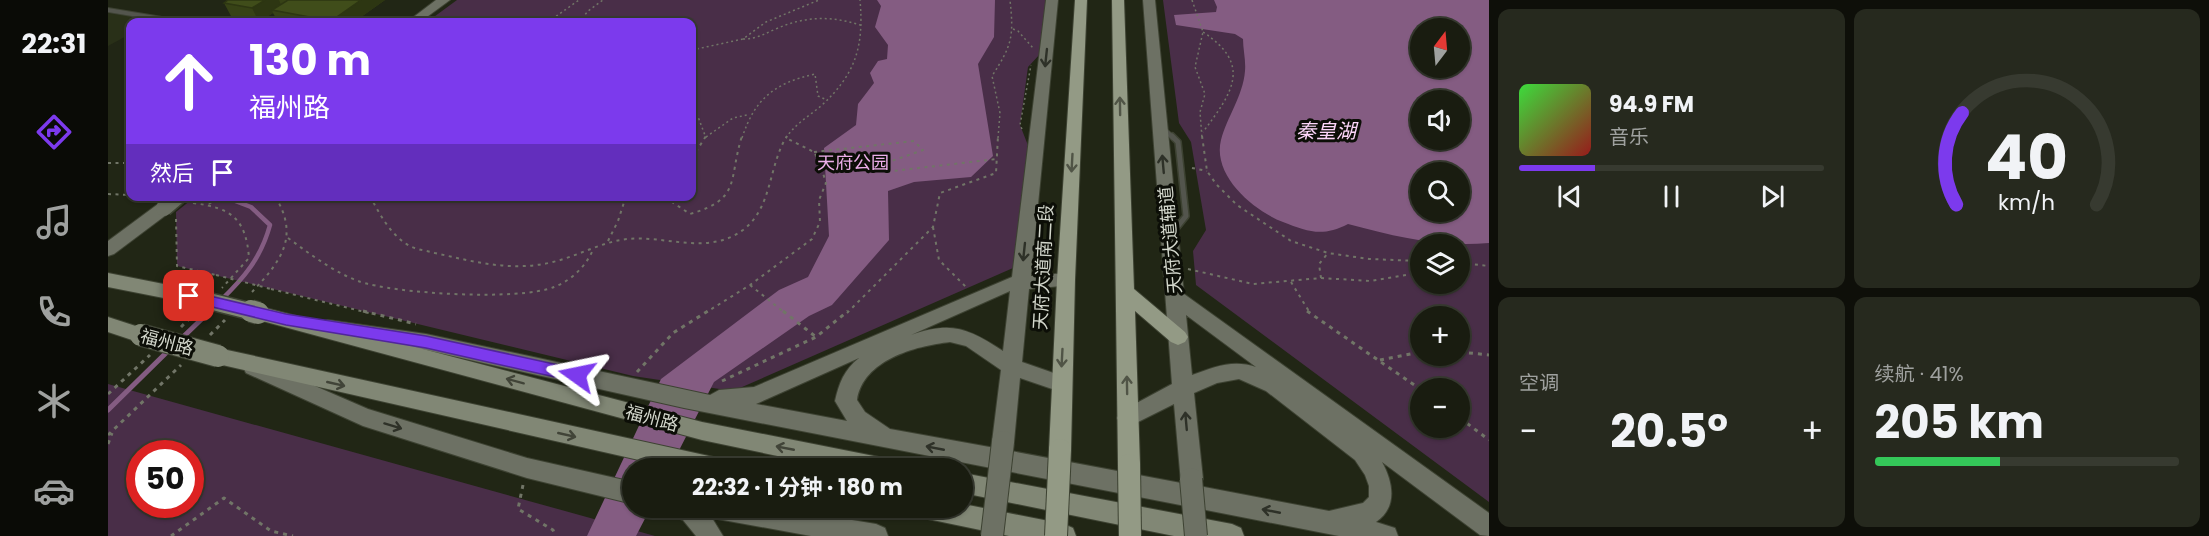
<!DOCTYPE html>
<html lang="zh">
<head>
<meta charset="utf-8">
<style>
  body { margin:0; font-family:Poppins,"Noto Sans SC",sans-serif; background:#26291e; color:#f1f3f6; height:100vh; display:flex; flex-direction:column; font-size:22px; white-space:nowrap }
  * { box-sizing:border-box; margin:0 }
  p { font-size:20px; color:#9fa19f }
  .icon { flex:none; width:33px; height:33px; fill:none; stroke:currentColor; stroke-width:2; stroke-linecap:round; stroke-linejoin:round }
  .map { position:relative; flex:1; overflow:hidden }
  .drawer { display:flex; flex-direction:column; gap:9px; padding:9px; background:#0e0f09; width:720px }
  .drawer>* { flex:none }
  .hud { position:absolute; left:18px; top:18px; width:570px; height:183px; border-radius:12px; box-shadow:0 2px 4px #0004,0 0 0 2px #373a30; background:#7c3aed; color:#fff; overflow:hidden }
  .needle { width:39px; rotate:16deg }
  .controls { position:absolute; left:1302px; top:18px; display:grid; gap:12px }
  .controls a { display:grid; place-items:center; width:60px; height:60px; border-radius:50%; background:#191c10; box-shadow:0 2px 4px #0004,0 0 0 2px #373a30; font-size:30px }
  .speed { position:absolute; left:18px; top:440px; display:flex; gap:12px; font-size:30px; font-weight:700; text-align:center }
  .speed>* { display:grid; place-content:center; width:78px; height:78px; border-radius:50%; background:#191c10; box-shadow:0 2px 4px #0004,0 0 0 2px #373a30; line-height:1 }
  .speed .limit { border:9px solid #d22; background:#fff; color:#111 }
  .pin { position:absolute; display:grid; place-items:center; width:51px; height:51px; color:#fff; margin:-26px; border-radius:12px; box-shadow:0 3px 9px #0006 }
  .me { position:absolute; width:66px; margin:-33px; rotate:282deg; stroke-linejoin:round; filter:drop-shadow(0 0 4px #0008) }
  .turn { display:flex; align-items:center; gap:21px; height:126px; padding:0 24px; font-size:27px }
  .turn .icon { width:78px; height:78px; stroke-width:2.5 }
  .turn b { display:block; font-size:42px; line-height:51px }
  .then { display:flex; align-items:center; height:57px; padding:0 24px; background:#0003; gap:12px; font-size:22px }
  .big { font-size:45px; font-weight:700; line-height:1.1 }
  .drawer .card { flex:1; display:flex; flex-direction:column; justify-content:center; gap:9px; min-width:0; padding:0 21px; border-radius:12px; background:#26291e }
  .drawer .dial { align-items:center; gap:0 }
  .dial svg { height:156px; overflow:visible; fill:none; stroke:#373a30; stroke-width:7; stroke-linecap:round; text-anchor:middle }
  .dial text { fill:#f1f3f6; stroke:none }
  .song { display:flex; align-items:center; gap:18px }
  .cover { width:72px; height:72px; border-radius:9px; background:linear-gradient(135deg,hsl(120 70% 55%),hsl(0 70% 35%)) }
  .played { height:6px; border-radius:3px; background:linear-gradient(90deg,#7c3aed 25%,#373a30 25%) }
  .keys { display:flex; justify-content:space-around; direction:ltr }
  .heat { display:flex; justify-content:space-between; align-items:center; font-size:33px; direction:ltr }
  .charge { height:9px; border-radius:4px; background:linear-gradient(90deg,#34c759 41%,#373a30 0) }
  .drawer .tiles { flex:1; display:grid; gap:9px; grid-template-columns:repeat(2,1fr) }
  .trip { position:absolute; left:514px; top:458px; width:351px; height:60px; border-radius:30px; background:#191c10; box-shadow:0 2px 4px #0004,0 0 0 2px #373a30; font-weight:700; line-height:60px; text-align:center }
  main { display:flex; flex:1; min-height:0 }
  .tab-bar { display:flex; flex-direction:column; width:108px; justify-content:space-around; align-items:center; background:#0a0b06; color:#9fa19f }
  .tab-bar .icon { width:42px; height:42px }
  .tab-bar .active { color:#7c3aed }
  .tab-bar b { font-size:27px; color:#f1f3f6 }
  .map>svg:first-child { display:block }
</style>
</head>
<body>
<main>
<nav class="tab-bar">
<b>22:31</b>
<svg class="icon active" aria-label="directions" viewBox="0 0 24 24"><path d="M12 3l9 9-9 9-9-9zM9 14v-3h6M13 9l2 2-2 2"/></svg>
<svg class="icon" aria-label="music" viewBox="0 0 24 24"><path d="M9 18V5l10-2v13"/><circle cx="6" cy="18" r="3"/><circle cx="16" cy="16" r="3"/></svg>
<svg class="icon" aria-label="phone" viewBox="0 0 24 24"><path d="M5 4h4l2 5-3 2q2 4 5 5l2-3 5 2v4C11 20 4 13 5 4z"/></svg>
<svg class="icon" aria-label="climate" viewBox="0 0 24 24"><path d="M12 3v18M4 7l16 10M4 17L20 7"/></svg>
<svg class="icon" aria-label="car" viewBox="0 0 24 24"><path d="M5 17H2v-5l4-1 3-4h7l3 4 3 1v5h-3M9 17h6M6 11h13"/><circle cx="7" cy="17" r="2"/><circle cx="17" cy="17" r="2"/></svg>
</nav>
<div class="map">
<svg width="1381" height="536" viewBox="0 0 1381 536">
  <rect width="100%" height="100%" fill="#212615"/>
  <polygon fill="#293018" points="0,13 40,19 41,22 22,22 22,34 0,46"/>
  <g fill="#492e48" fill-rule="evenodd">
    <polygon points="349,0 938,0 932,54 920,67 912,125 921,148 905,268 625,391 525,376 69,266 68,212 88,196 584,196 584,22 319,22"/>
    <path d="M1055 0H1381V502L1088 285 1085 251 1098 230 1083 142 1071 123ZM1312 28H1352V68H1312ZM1312 100H1352V140H1312ZM1312 172H1352V212H1312ZM1312 244H1352V284H1312ZM1312 316H1352V356H1312ZM1312 388H1352V428H1312Z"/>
    <path d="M0 384 547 536H0ZM32 453H82V504H32Z"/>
  </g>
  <g fill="#845c82" fill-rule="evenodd">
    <polygon points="769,0 887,0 886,37 870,64 885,156 863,177 806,182 780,191 781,240 724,305 701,316 606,382 562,468 525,468 525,507 543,507 528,536 479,536 553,379 671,290 700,277 721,236 716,148 748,125 750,104 766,83 762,73 770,61 779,59 780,45 767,27 773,6"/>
    <path d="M1106 0H1381V243C1328 247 1290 237 1240 224 1215 237 1200 232 1175 222 1146 211 1104 176 1113 140 1119 117 1135 96 1137 71 1138 61 1135 49 1135 39L1127 34 1068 25 1066 15 1108 12 1109 7ZM1312 28H1352V68H1312ZM1312 100H1352V140H1312ZM1312 172H1352V212H1312Z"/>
  </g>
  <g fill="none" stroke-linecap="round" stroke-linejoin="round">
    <g stroke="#845c82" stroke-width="4.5">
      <path d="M112 301C136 278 153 258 162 225L143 207 114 196"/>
      <polyline points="100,313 106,307"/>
    </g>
    <g stroke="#845c82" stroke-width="5">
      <polyline points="74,338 102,311"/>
      <polyline points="0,410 61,350"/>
    </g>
    <defs>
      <polyline id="lane-far1" points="1056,129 1065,138"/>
      <polyline id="lane" points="1064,136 1070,142 1078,216 1066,231"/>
      <polygon id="street" points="0,8 72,20 76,22 60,22 0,12"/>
      <g id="secondary">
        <polygon points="328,0 342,0 312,22 299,22"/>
        <path d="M938 0H950L923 276 958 273 964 275 967 280 964 285 921 289 914 362 960 378 963 384 960 390 953 392 912 378 906 442 903 449 898 450 1073 483 1066 404 1020 427 1012 424 1009 418 1012 412 1064 384 1035 0H1047L1076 294 1381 513V536L1372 535 1274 462C1285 482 1290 507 1268 522L1287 528 1290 536H1231L576 408 318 350 220 334 213 332 210 327 213 322 220 320 318 334 602 395 611 390 646 387 904 277ZM902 291 895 351C860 328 843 321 803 335ZM1078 315 1148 367C1125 359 1106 367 1084 375ZM842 342 858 346 893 370 884 442 887 448 782 429 757 412 749 400C755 360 807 346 842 342ZM751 358C736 370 731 383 727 401L739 421 648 404ZM1131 379 1158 391 1247 460 1257 475 1261 486V497L1255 503 1221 511 1091 486 1095 479 1086 393 1109 383Z"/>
        <polygon points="56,203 62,204 64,208 62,212 6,254 0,256 0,241 50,204"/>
        <polygon points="145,359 260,409 419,458 525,482 525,504 419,478 255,426 138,373 135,367 138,361"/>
        <polygon points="558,507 666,507 768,524 777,528 780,536 703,536 604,518 615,536 588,536 575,520 562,515"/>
      </g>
      <g id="primary">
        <polygon points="0,273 81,289 88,291 90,296 88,301 81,303 0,287"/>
        <polygon points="150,306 594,422 776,458 784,461 787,468 727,468 594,440 143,318 140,313 143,308"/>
        <polygon points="0,317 40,330 43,335 40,340 33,343 0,332"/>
        <polygon points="110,348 610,458 618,461 621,468 566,468 110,364 103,362 100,356 103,350"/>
        <polygon points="855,473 1124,524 1133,528 1136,536 1066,536 855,493"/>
        <polygon points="855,504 956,524 965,528 968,536 901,536 815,518 807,515 803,507 855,507"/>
      </g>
      <g id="highway">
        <polygon points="967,0 979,0 967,280 963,450 960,457 952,460 944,457 941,450 949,280"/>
        <polygon points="1004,0 1016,0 1026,289 1077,332 1080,337 1077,342 1070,345 1063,342 1027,311 1032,465 1029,472 1021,475 1013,472 1010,465"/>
      </g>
    </defs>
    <use href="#lane-far1" stroke="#3d4232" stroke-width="6"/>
    <use href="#lane" stroke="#3d4232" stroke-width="8"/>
    <use href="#street" stroke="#3d4232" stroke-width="2"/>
    <use href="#secondary" stroke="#3d4232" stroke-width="2"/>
    <use href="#primary" stroke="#3d4232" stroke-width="2"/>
    <use href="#highway" stroke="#3d4232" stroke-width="2"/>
    <g stroke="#717567" stroke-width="1.5" stroke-dasharray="2 3" stroke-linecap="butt">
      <polyline points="1084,0 1095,32 1087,67 1097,94 1092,112 1094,138"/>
      <polyline points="440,22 471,0"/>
      <polyline points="471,22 480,11 495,0"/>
      <polyline points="905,29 910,31 926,49"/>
      <path d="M1095 32C1145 65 1124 93 1095 132"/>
      <path d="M635 39C649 39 658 33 670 28 698 16 724 16 752 25"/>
      <polyline points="584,50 635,39 658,22 711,0"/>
      <polyline points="584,116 589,114 598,138"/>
      <polyline points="914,129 912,125 923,65"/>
      <polyline points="598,137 625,118 639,115"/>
      <path d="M634 138C647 98 667 83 707 74L710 96 719 100"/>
      <path d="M678 138C687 124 701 116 713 106 748 74 756 46 752 0"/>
      <path d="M890 138 892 113 884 76C904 45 906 37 902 0"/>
    </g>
    <g stroke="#717567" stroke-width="2" stroke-dasharray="3 4.5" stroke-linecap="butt">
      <polyline points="1094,136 1099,171 1108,184 1129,205 1183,241 1220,253 1261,259 1312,261"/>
      <polyline points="706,152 806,141 815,150 778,163 776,172 889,159"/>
      <polyline points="584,158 598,136"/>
      <polyline points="0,163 22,163"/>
      <polyline points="1084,168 1099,171"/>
      <polyline points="0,194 22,195"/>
      <path d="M262 196C271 213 281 232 297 243 306 250 317 250 327 253 367 262 404 272 445 262 470 256 493 242 519 239 558 235 599 256 635 230 665 207 660 166 679 136"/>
      <polyline points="553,196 561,200"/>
      <path d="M563 196 561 200 582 214C634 199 620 180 634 136"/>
      <path d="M85 203C124 208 138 219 141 258L114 288"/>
      <polyline points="101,204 111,196"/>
      <polyline points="68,219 69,266 108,275"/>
      <polyline points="825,227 831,260 858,287"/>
      <path d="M180 238C202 254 224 271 250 281 286 294 412 301 446 287 464 280 477 267 485 250"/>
      <polyline points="500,241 510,221 518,196"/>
      <polyline points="1352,263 1381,266"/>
      <polyline points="1080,269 1145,284 1213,278 1263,281 1304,274 1307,261"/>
      <polyline points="1213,278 1211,264 1220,253"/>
      <polyline points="1183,282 1202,313"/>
      <polyline points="642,285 677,313"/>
      <polyline points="163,289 261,313"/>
      <path d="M144 292C173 261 192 237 167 196"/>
      <polyline points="597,313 642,285 704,239 712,222 711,200 718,183 712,163 706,152 678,138"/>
      <polyline points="739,313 825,227 832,193 888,173 890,136"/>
    </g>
    <g stroke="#717567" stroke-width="3" stroke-dasharray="4 5" stroke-linecap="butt">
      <polyline points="255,311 308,324"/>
      <polyline points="675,311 708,337"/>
      <polyline points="1199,311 1312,389"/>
      <polyline points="73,327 86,314"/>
      <polyline points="102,335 117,320"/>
      <polyline points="1352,352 1381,355"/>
      <polyline points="1272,360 1312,352"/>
      <polyline points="529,372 565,333 600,311"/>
      <polyline points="614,381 708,337 740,311"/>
      <polyline points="0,394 42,355"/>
      <polyline points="1352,418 1381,440"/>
      <polyline points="0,435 73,365"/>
      <polyline points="0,444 4,433"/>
      <polyline points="415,485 410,509 445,530 447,536"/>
      <polyline points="63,536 116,498 163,531 185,536"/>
    </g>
    <use href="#lane-far1" stroke="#53554d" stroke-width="4.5"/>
    <use href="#lane" stroke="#53554d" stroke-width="5"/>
    <use href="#street" fill="#53554d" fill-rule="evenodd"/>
    <use href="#secondary" fill="#6d7164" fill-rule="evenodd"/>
    <use href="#primary" fill="#818775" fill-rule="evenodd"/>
    <use href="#highway" fill="#939a85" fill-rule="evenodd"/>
    <defs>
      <polyline id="secondary-bridge-far1" points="56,208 70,196"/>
      <g id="secondary-bridge">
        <polyline points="1083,479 1088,536"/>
        <polyline points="884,536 895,442"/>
      </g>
      <polyline id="primary-bridge-far1" points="81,296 149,313"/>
      <g id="primary-bridge">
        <polyline points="143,311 150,313"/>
        <polyline points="33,335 110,356"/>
      </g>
      <g id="highway-bridge">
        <polyline points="1021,465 1022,536"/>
        <polyline points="948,536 952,450"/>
      </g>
    </defs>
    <use href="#secondary-bridge-far1" stroke="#3d4232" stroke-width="19" stroke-linecap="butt"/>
    <use href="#secondary-bridge" stroke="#3d4232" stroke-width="24" stroke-linecap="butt"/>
    <use href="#primary-bridge-far1" stroke="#3d4232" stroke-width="19" stroke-linecap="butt"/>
    <use href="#primary-bridge" stroke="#3d4232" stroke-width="24" stroke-linecap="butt"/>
    <use href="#highway-bridge" stroke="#3d4232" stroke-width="24" stroke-linecap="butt"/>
    <polyline stroke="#717567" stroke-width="2" stroke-dasharray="3 4.5" stroke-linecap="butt" points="108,275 163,289"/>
    <use href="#secondary-bridge-far1" stroke="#6d7164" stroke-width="16"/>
    <use href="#secondary-bridge" stroke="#6d7164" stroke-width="22"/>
    <use href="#primary-bridge-far1" stroke="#818775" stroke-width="16"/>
    <use href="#primary-bridge" stroke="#818775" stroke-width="22"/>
    <use href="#highway-bridge" stroke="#939a85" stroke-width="22"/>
  </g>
  <polygon fill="#374216" points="120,0 277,0 246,22 170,22 165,13 151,22 123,16 116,3"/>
  <g fill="#2d3612">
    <polygon points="157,0 171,0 174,7 164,10 165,13 151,22 144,8"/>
    <polygon points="253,0 277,0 246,22 224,22 223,21"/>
  </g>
  <g fill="#404d1a" stroke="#2d3612" stroke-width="1.5">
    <polygon points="120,0 157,0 144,8 116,3"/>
    <polygon points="180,0 253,0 223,21 164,10"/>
  </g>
  <defs><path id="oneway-shaft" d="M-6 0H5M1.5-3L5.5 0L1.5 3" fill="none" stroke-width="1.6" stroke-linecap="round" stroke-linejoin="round" transform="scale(1.5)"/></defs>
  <g stroke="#2e3128">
    <use href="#oneway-shaft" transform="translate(938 58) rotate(96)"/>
    <use href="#oneway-shaft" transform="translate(1055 164) rotate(-95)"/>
    <use href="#oneway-shaft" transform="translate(916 252) rotate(96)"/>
    <use href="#oneway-shaft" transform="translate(1078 421) rotate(-95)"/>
    <use href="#oneway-shaft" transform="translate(285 426) rotate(17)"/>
    <use href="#oneway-shaft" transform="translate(827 448) rotate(-169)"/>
    <use href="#oneway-shaft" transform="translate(1163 511) rotate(-169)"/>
  </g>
  <g stroke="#505446">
    <use href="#oneway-shaft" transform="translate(1012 106) rotate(-91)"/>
    <use href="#oneway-shaft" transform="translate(964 163) rotate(93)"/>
    <use href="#oneway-shaft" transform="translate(954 358) rotate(93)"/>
    <use href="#oneway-shaft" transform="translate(1019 385) rotate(-91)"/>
  </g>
  <g stroke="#414438">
    <use href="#oneway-shaft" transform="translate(407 381) rotate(-165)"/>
    <use href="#oneway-shaft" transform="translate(228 384) rotate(13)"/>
    <use href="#oneway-shaft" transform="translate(459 435) rotate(13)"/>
    <use href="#oneway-shaft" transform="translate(677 448) rotate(-169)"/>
  </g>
  <polygon fill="#7c3aed" stroke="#51269a" stroke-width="1.5" points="81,291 178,314 318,336 469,369 474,371 477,375 474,380 469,382 318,348 178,325 76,300 74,296 76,292"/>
  <g text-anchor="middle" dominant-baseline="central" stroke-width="6" stroke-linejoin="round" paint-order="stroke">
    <g font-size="18" fill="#ecaee9" stroke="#0c0e07">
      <text x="745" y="162">天府公园</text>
    </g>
    <g font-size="18" fill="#d3d7cc" stroke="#0c0e07">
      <text transform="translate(1062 240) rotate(-95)">天府大道辅道</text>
      <text transform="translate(935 267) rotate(-87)">天府大道南二段</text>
      <text transform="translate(59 342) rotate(15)">福州路</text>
      <text transform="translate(544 418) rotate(15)">福州路</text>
    </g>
    <g font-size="20" font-style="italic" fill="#fcd5f9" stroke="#0c0e07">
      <text x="1218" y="131">秦皇湖</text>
    </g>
  </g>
</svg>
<div class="controls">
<a><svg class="needle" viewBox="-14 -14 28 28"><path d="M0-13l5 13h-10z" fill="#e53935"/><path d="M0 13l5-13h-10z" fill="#9fa19f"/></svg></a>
<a><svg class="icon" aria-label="sound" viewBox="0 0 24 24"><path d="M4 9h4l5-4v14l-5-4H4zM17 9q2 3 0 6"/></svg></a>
<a><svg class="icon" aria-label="search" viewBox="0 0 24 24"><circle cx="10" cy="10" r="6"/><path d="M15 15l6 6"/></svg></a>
<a><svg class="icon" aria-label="layers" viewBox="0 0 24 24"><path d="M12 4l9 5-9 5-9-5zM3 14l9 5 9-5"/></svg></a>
<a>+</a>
<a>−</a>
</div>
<div class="speed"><div class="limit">50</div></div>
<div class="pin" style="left:81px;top:296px;background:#d93025"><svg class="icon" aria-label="arrive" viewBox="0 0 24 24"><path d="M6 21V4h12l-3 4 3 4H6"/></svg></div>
<svg class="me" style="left:469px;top:375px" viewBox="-20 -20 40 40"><path d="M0-17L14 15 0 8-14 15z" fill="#7c3aed" stroke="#fff" stroke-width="4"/></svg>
<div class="trip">22:32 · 1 分钟 · 180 m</div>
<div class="hud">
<div class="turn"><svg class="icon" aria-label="ahead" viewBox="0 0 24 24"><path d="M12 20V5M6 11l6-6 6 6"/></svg><div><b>130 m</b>福州路</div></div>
<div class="then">然后<svg class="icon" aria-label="arrive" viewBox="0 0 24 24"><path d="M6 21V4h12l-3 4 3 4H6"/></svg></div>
</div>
</div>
<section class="drawer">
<div class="tiles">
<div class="card">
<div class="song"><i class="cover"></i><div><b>94.9 FM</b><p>音乐</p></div></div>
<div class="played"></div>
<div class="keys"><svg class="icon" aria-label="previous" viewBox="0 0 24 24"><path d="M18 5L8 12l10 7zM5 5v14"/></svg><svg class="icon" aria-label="pause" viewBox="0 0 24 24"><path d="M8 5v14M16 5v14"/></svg><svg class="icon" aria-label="next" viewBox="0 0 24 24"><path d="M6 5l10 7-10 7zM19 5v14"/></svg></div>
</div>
<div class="card dial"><svg viewBox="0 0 100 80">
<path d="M14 69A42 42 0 1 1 86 69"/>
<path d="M14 69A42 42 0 0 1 17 22" stroke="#7c3aed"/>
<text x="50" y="56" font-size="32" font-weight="700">40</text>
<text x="50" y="72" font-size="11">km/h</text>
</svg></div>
<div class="card"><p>空调</p>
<div class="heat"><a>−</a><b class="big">20.5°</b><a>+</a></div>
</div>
<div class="card"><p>续航 · 41%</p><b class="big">205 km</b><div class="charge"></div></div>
</div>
</section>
</main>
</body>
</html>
